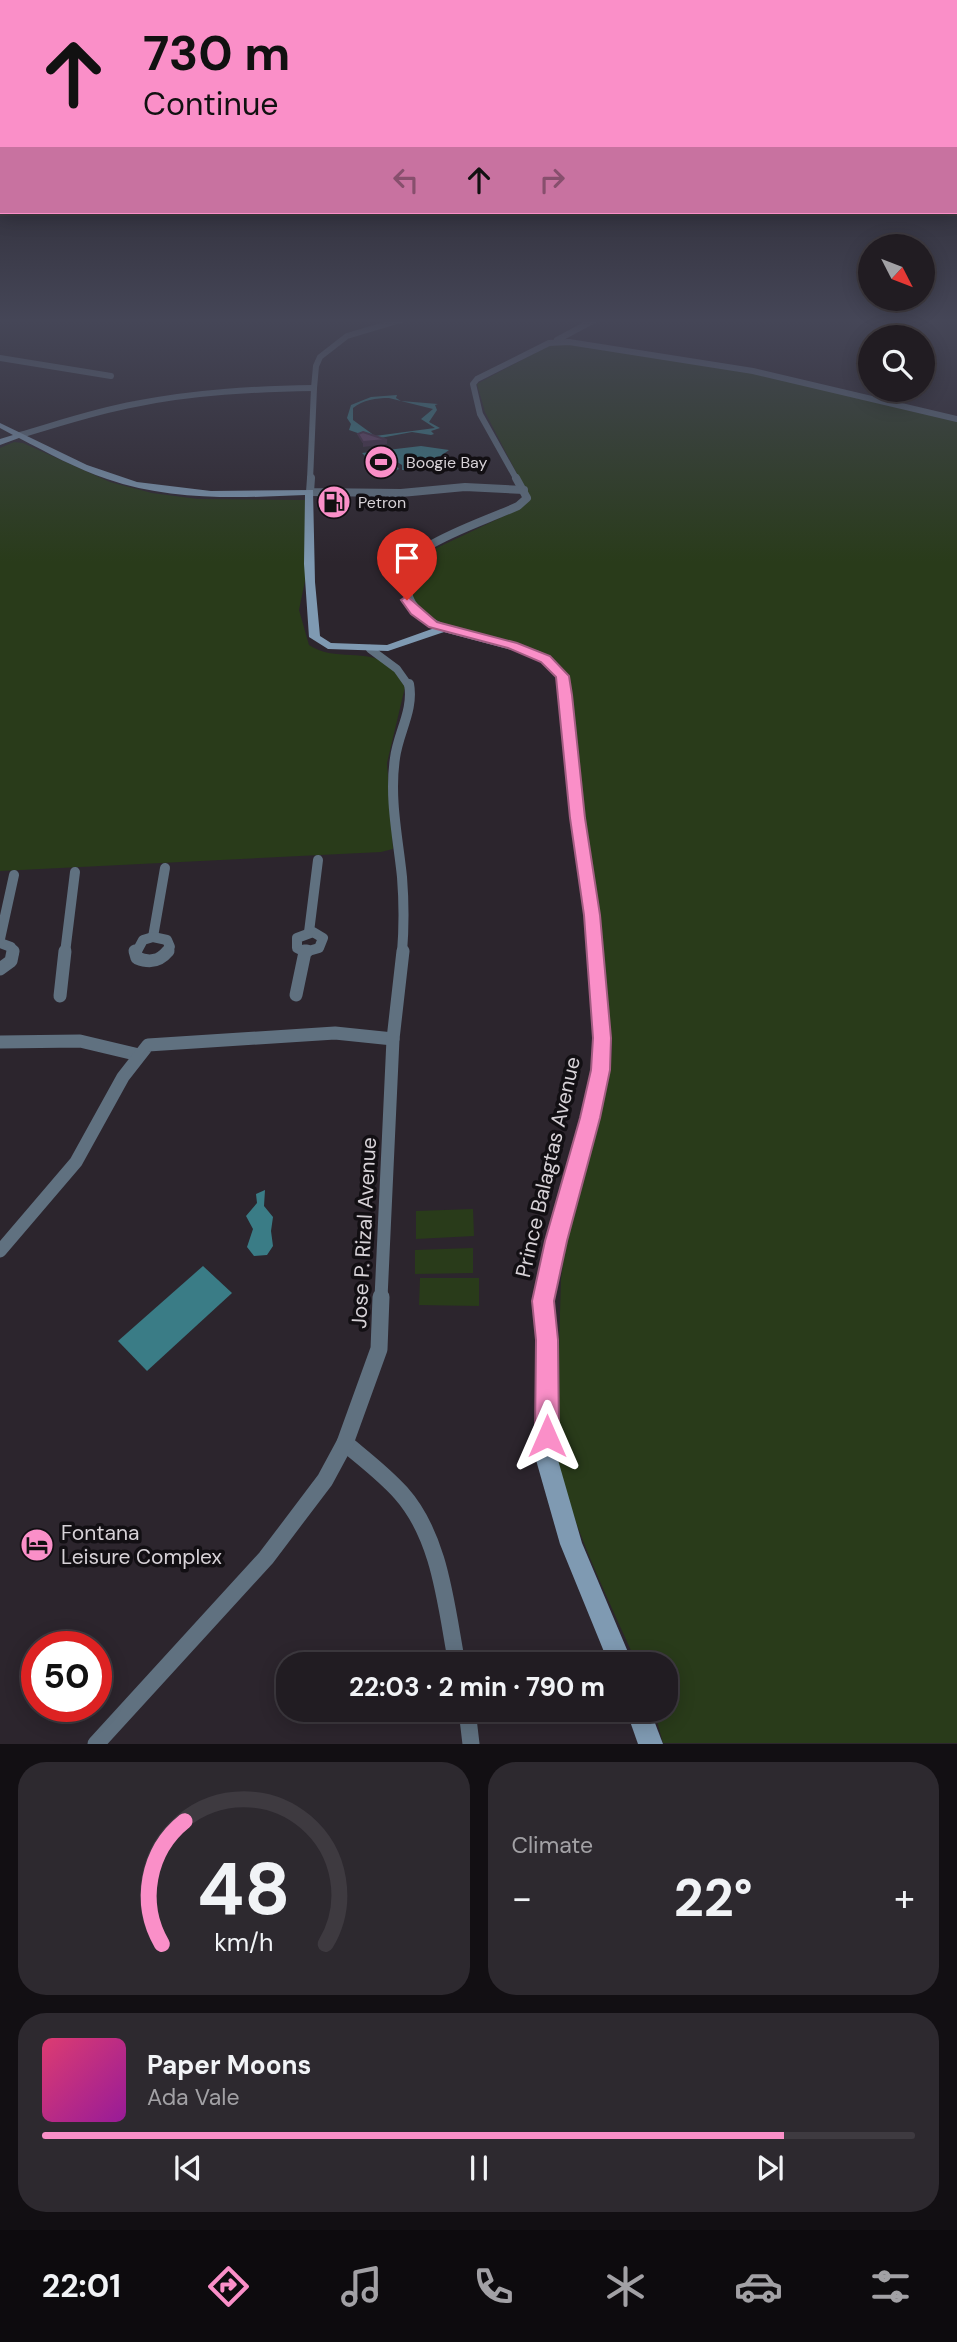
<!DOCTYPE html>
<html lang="en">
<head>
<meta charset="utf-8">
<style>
  body { margin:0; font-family:"DM Sans",sans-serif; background:#2d292f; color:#f1f3f6; height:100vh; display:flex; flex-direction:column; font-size:26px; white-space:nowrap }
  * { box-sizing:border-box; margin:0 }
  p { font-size:23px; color:#a2a1a5 }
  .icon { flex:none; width:38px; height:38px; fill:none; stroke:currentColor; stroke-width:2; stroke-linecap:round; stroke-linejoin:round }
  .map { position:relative; height:1744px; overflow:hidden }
  .drawer { display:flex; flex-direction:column; gap:18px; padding:18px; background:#120f13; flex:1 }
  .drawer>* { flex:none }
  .banner { position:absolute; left:0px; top:0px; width:957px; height:214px; box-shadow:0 4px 18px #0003,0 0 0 2px #3e3a40; background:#fa8fc8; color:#111; overflow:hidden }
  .needle { width:46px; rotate:132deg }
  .tools { position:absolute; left:858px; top:234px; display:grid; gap:14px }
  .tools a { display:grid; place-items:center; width:77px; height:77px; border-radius:50%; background:#211c22; box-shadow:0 4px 18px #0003,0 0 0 2px #3e3a40; font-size:35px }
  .speed { position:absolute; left:21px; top:1631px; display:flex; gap:14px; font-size:35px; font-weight:700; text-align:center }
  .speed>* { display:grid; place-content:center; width:91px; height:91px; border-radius:50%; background:#211c22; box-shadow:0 4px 18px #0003,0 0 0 2px #3e3a40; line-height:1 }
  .speed .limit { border:10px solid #d22; background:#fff; color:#111 }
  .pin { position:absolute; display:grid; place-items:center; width:60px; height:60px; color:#fff; margin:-72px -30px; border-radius:50% 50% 50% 0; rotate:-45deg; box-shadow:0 0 7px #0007 }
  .pin .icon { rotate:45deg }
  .me { position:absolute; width:77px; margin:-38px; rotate:0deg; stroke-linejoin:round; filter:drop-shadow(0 0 5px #0008) }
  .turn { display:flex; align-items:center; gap:24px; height:147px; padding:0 28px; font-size:32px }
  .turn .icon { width:91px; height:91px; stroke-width:2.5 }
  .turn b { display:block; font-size:49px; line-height:60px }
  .lanes { display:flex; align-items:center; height:66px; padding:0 28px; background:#0003; justify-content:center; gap:35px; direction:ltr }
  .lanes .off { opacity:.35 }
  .big { font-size:52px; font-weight:700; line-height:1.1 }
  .drawer .card { flex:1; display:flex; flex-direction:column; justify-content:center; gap:10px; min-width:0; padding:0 24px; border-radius:28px; background:#2d292f }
  .drawer .dial { align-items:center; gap:0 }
  .dial svg { height:182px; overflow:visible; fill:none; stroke:#3e3a40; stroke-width:7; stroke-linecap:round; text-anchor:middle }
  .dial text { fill:#f1f3f6; stroke:none }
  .song { display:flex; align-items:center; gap:21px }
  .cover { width:84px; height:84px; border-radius:10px; background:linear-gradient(135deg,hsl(340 70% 55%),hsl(300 70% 35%)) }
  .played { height:7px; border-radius:4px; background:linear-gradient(90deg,#fa8fc8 85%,#3e3a40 85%) }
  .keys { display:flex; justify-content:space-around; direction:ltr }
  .heat { display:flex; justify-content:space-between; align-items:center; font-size:38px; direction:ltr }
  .drawer .tiles { flex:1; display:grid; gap:18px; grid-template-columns:1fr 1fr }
  .card:last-child { grid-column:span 2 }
  .trip { position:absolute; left:276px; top:1652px; width:402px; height:70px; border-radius:28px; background:#211c22; box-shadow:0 4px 18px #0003,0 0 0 2px #3e3a40; font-weight:700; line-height:70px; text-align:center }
  .tab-bar { display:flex; height:112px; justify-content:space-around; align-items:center; background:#0d0b0e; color:#a2a1a5 }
  .tab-bar .icon { width:49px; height:49px }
  .tab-bar .on { color:#fa8fc8 }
  .tab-bar b { font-size:32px; color:#f1f3f6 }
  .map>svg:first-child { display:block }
</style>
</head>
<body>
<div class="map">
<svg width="957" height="1744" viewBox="0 0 957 1744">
  <rect width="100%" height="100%" fill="#2c252d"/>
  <g fill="#293b1a">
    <path d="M560 342 736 369 957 422V1743H663L654 1710H667V1664H637C607 1596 572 1527 556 1455L561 1278 566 1242 610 1072 612 1047 569 682 557 664 533 650 435 621 423 614 409 593 428 552 519 509 527 493 485 412 477 384 550 345Z"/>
    <path d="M14 442 23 443 110 482 152 493 198 499 306 500 305 581 299 610 309 645C334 662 368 648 388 665 395 670 400 680 405 687L387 763 393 849 381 852 0 871V448Z"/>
    <polygon points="473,1209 474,1236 416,1239 416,1211"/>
    <polygon points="473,1248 473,1273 415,1274 415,1250"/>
    <polygon points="420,1278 479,1278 479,1306 419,1305"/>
  </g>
  <g fill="#3a7c86" fill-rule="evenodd">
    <path d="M397 395 396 398 401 401 438 404 435 405 437 410 429 422 440 428 431 431 434 434 431 435 412 432 375 439 349 430 351 424 347 418 351 405 371 397ZM389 398 433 409 421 419 435 428 375 436 353 420V408C363 400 376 398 389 398Z"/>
    <polygon points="421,446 449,450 435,460 434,470 402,470 402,465 389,457 399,469 384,475 362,453"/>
    <polygon points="265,1190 264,1206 273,1217 271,1231 273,1246 267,1255 254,1256 247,1247 253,1229 246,1216 257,1203 256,1194"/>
    <polygon points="203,1266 232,1293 147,1371 118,1341"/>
  </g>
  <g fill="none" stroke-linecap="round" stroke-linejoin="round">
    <g stroke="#607180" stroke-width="6">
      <polyline points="557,340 596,319"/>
      <polyline points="0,358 111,376"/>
      <path d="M20 435C58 424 96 411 135 404 194 392 254 389 314 388"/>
      <polyline points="310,480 314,388 316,366 320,357 347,336 404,319"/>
      <polyline points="517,480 480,414 473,384 477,379 549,343 569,342 753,371 957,419"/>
    </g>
    <g stroke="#607180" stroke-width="8">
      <polyline points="311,478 310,492 401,493 465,487 524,490"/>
      <path d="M443 628C416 616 397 594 413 564 416 558 421 551 427 547 455 530 489 519 518 506L527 498 516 478"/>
      <polyline points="370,649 397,669 409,686"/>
    </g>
    <g stroke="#607180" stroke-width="10">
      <polyline points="309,932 318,860"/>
      <polygon points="313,932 323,938 319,948 305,952 297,948 297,938"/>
      <polyline points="153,937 165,868"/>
      <polyline points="0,939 14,875"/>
      <polyline points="0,943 11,947 14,953"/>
      <polyline points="65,953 75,872"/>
      <polyline points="136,953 143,940 153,937 167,940 170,947 166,953"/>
      <path d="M402 953C404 928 404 902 402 877 398 838 389 798 395 758 398 733 414 710 409 684"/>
    </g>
    <g stroke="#607180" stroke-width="13">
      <path d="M135 951 137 958C149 963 159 962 168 951"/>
      <polyline points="304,951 307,951"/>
      <polyline points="0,969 11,961 13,951"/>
      <polyline points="296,995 305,952"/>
      <polyline points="60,996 65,951"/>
      <polyline points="0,1042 80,1041 139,1055"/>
      <polyline points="0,1251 76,1162 123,1077 148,1045 335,1033 393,1039"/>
      <polyline points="381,1298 393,1039 403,951"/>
    </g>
    <g stroke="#607180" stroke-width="17">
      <path d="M345 1443C364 1459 384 1474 401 1493 441 1538 446 1607 457 1664"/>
      <polyline points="467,1710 471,1744"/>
      <polyline points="96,1744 266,1558 325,1480 345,1443 379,1349 381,1297"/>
    </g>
    <g fill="#7f9ab2" fill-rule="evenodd">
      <path d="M0 423 87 465 137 482 211 491 313 490 315 582 320 636 331 643 387 645 443 625 539 651 550 657 568 676 584 818 599 915 610 1038 608 1070 599 1118 565 1241 553 1301 557 1340 558 1460 582 1543 633 1664H609L560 1544 536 1460 537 1340 533 1301 547 1241 581 1118 592 1070 594 1038 585 915 570 818 556 677 542 661 531 655 444 632 388 651 328 649 309 637 304 564 305 495C239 498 171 501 107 479 77 469 48 453 19 438L0 445V439L13 435 0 428Z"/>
      <polygon points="626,1710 650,1710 663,1744 638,1744"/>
    </g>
  </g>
  <polygon fill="#442f47" points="387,440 387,444 363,447 363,442"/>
  <polygon fill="#614366" stroke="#442f47" stroke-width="2" points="363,432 387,440 363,442 358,434"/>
  <linearGradient id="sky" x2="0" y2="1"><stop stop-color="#181419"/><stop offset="0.57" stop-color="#454657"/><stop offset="1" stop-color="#454657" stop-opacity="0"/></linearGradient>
  <rect width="957" height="563" fill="url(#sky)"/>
  <polygon fill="#fa8fc8" stroke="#a25d82" stroke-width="2" points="407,596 437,622 517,643 550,656 569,676 572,695 585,818 600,915 611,1038 610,1070 600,1118 567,1241 554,1301 558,1340 559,1436 555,1445 547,1448 538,1445 535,1436 536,1340 532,1301 545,1241 580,1118 591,1070 593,1038 584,915 570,818 556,677 541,662 508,648 429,627 411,614 401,600"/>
  <defs>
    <symbol id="stadium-disc" viewBox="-11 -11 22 22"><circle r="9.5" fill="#fa8fc8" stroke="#120f13"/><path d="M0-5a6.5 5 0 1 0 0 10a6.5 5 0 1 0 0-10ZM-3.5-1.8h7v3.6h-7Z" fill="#111"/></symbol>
    <symbol id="fuel-disc" viewBox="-11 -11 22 22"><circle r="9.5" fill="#fa8fc8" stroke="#120f13"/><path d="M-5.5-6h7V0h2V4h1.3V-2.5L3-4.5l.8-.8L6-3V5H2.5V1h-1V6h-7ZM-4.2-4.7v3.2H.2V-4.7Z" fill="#111"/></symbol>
    <symbol id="hotel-disc" viewBox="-11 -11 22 22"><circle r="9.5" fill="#fa8fc8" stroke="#120f13"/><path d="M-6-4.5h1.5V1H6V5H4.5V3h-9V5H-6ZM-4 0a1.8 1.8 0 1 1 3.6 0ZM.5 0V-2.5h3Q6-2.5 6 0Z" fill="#111"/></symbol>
  </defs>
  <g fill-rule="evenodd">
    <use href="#stadium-disc" x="362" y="443" width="38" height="38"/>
    <use href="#fuel-disc" x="315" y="483" width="38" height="38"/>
    <use href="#hotel-disc" x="18" y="1526" width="38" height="38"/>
  </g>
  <g text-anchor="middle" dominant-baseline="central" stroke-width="7" stroke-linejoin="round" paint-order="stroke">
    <g font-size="16" fill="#d7d2d7" stroke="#120f13" text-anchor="start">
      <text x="406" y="462">Boogie Bay</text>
      <text x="358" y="502">Petron</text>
    </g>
    <g font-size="21" fill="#d7d2d7" stroke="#120f13">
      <text transform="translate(548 1167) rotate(-77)">Prince Balagtas Avenue</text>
      <text transform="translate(364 1233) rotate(-87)">Jose P. Rizal Avenue</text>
    </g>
    <g font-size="21" fill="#d7d2d7" stroke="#120f13" text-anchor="start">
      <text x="61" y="1533">Fontana<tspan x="61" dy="24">Leisure Complex</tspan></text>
    </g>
  </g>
</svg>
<div class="tools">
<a><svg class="needle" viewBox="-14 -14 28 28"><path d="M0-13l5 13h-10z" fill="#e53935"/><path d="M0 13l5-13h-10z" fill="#a2a1a5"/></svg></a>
<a><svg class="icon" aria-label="search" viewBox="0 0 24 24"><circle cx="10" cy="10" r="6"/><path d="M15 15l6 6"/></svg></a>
</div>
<div class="speed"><div class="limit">50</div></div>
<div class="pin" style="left:407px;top:600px;background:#d93025"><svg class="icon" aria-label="arrive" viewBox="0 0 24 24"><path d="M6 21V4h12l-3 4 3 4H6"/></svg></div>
<svg class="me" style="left:547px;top:1436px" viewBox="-20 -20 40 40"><path d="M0-17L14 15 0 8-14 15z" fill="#fa8fc8" stroke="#fff" stroke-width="4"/></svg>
<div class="trip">22:03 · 2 min · 790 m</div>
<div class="banner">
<div class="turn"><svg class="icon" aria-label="ahead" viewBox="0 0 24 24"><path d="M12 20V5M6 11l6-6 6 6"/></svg><div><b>730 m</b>Continue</div></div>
<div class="lanes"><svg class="icon off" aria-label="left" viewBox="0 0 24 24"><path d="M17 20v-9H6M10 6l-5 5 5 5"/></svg><svg class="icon" aria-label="ahead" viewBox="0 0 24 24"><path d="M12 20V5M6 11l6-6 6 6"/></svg><svg class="icon off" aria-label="right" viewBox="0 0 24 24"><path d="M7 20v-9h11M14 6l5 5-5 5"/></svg></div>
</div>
</div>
<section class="drawer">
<div class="tiles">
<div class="card dial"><svg viewBox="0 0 100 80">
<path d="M14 69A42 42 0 1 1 86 69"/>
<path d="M14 69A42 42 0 0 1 24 15" stroke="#fa8fc8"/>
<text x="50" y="56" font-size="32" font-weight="700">48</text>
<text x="50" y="72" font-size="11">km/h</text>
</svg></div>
<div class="card"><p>Climate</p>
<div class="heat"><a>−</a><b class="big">22°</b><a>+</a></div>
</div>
<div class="card">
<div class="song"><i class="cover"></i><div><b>Paper Moons</b><p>Ada Vale</p></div></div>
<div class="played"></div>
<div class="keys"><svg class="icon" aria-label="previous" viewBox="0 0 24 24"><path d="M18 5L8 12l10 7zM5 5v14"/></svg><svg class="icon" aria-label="pause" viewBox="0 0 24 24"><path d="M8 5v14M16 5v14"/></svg><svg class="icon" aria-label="next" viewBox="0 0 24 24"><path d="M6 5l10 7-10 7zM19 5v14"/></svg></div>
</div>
</div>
</section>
<nav class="tab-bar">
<b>22:01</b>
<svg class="icon on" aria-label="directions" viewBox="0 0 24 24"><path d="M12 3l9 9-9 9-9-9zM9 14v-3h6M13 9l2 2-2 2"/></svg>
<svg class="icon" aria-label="music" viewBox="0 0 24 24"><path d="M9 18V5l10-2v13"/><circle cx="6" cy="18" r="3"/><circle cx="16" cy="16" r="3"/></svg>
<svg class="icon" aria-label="phone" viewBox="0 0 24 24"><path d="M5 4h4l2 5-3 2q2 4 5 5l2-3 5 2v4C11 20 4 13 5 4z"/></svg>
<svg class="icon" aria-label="climate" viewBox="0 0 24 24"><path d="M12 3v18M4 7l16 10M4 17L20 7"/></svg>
<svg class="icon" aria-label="car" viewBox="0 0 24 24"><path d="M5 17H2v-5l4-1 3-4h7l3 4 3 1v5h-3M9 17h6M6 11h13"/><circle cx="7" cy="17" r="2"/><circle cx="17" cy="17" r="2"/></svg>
<svg class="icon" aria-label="filters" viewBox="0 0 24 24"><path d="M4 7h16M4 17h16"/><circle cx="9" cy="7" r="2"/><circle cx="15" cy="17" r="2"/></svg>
</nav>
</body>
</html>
